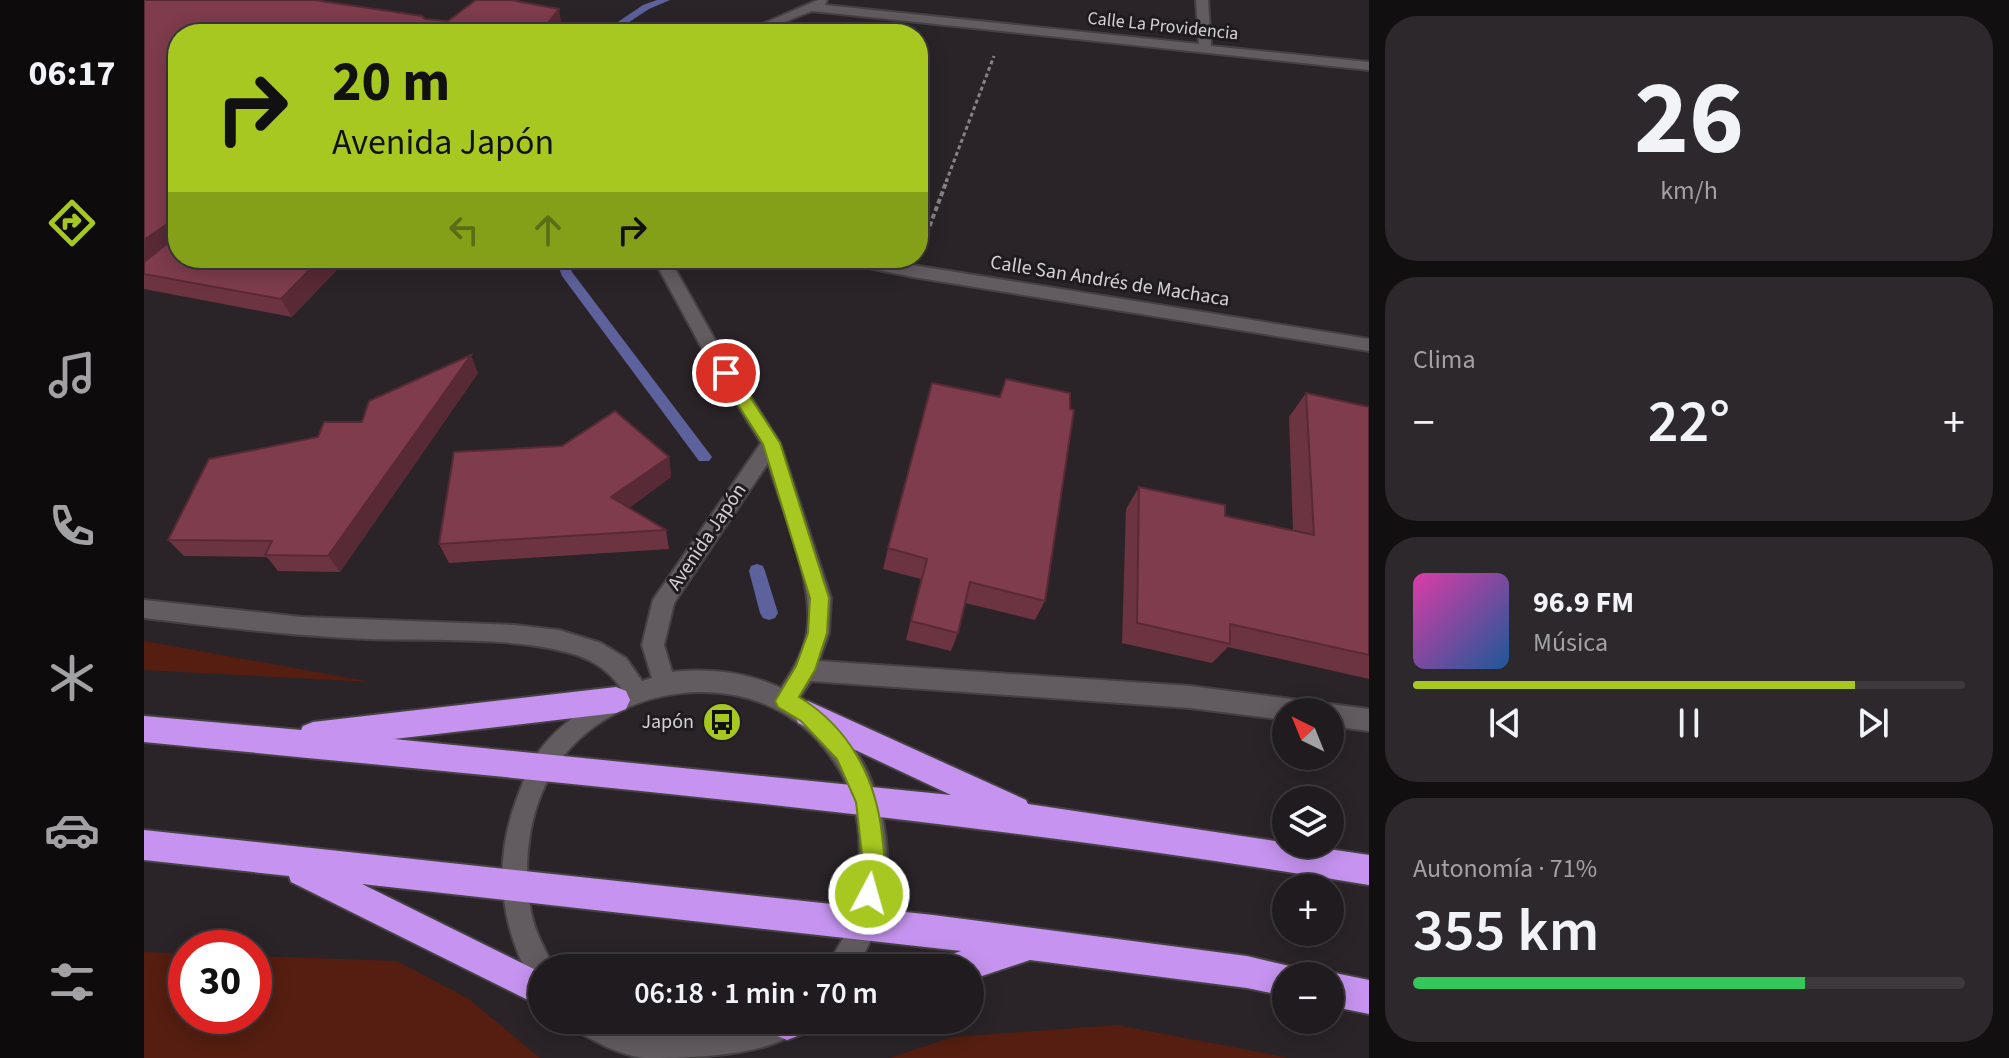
<!DOCTYPE html>
<html lang="es">
<head>
<meta charset="utf-8">
<style>
  body { margin:0; font-family:"Source Sans 3",sans-serif; background:#2d282b; color:#f1f3f6; height:100vh; display:flex; flex-direction:column; font-size:30px; white-space:nowrap }
  * { box-sizing:border-box; margin:0 }
  p { font-size:26px; color:#a2a1a4 }
  .icon { flex:none; width:44px; height:44px; fill:none; stroke:currentColor; stroke-width:2; stroke-linecap:round; stroke-linejoin:round }
  .map { position:relative; flex:1; overflow:hidden }
  .sheet { display:flex; flex-direction:column; gap:16px; padding:16px; background:#120f10; width:640px }
  .sheet>* { flex:none }
  .top-card { position:absolute; left:24px; top:24px; width:760px; height:244px; border-radius:32px; box-shadow:0 4px 20px #0003,0 0 0 2px #3d393c; background:#a6c820; color:#111; overflow:hidden }
  .needle { width:52px; rotate:317deg }
  .buttons { position:absolute; left:1128px; top:698px; display:grid; gap:16px }
  .buttons a { display:grid; place-items:center; width:72px; height:72px; border-radius:50%; background:#201b1e; box-shadow:0 4px 20px #0003,0 0 0 2px #3d393c; font-size:40px }
  .speed { position:absolute; left:24px; top:930px; display:flex; gap:16px; font-size:40px; font-weight:700; text-align:center }
  .speed>* { display:grid; place-content:center; width:104px; height:104px; border-radius:50%; background:#201b1e; box-shadow:0 4px 20px #0003,0 0 0 2px #3d393c; line-height:1 }
  .speed .limit { border:12px solid #d22; background:#fff; color:#111 }
  .pin { position:absolute; display:grid; place-items:center; width:68px; height:68px; color:#fff; margin:-34px; border:4px solid #fff; border-radius:50%; box-shadow:0 2px 8px #0007 }
  .me { position:absolute; width:88px; margin:-44px; rotate:6deg; stroke-linejoin:round; filter:drop-shadow(0 0 6px #0008) }
  .turn { display:flex; align-items:center; gap:28px; height:168px; padding:0 32px; font-size:36px }
  .turn .icon { width:104px; height:104px; stroke-width:2.5 }
  .turn b { display:block; font-size:56px; line-height:68px }
  .lanes { display:flex; align-items:center; height:76px; padding:0 32px; background:#0003; justify-content:center; gap:40px; direction:ltr }
  .lanes .off { opacity:.35 }
  .big { font-size:60px; font-weight:600; line-height:1.1 }
  .sheet .widget { flex:1; display:flex; flex-direction:column; justify-content:center; gap:12px; min-width:0; padding:0 28px; border-radius:32px; background:#2d282b }
  .sheet .dial { align-items:center; gap:0 }
  .dial b { font-size:104px; line-height:1 }
  .song { display:flex; align-items:center; gap:24px }
  .cover { width:96px; height:96px; border-radius:12px; background:linear-gradient(135deg,hsl(320 70% 55%),hsl(210 70% 35%)) }
  .played { height:8px; border-radius:4px; background:linear-gradient(90deg,#a6c820 80%,#3d393c 80%) }
  .keys { display:flex; justify-content:space-around; direction:ltr }
  .heat { display:flex; justify-content:space-between; align-items:center; font-size:44px; direction:ltr }
  .charge { height:12px; border-radius:6px; background:linear-gradient(90deg,#34c759 71%,#3d393c 0) }
  .trip { position:absolute; left:384px; top:954px; width:456px; height:80px; border-radius:40px; background:#201b1e; box-shadow:0 4px 20px #0003,0 0 0 2px #3d393c; font-weight:600; line-height:80px; text-align:center }
  main { display:flex; flex:1; min-height:0 }
  .menu { display:flex; flex-direction:column; width:144px; justify-content:space-around; align-items:center; background:#0d0b0c; color:#a2a1a4 }
  .menu .icon { width:56px; height:56px }
  .menu .active { color:#a6c820 }
  .menu b { font-size:36px; color:#f1f3f6 }
  .map>svg:first-child { display:block }
</style>
</head>
<body>
<main>
<nav class="menu">
<b>06:17</b>
<svg class="icon active" aria-label="directions" viewBox="0 0 24 24"><path d="M12 3l9 9-9 9-9-9zM9 14v-3h6M13 9l2 2-2 2"/></svg>
<svg class="icon" aria-label="music" viewBox="0 0 24 24"><path d="M9 18V5l10-2v13"/><circle cx="6" cy="18" r="3"/><circle cx="16" cy="16" r="3"/></svg>
<svg class="icon" aria-label="phone" viewBox="0 0 24 24"><path d="M5 4h4l2 5-3 2q2 4 5 5l2-3 5 2v4C11 20 4 13 5 4z"/></svg>
<svg class="icon" aria-label="climate" viewBox="0 0 24 24"><path d="M12 3v18M4 7l16 10M4 17L20 7"/></svg>
<svg class="icon" aria-label="car" viewBox="0 0 24 24"><path d="M5 17H2v-5l4-1 3-4h7l3 4 3 1v5h-3M9 17h6M6 11h13"/><circle cx="7" cy="17" r="2"/><circle cx="17" cy="17" r="2"/></svg>
<svg class="icon" aria-label="filters" viewBox="0 0 24 24"><path d="M4 7h16M4 17h16"/><circle cx="9" cy="7" r="2"/><circle cx="15" cy="17" r="2"/></svg>
</nav>
<div class="map">
<svg width="1225" height="1058" viewBox="0 0 1225 1058">
  <rect width="100%" height="100%" fill="#2a2428"/>
  <g fill="#551e11">
    <polygon points="0,641 228,682 0,670"/>
    <polygon points="0,952 42,954 42,1016 110,1016 110,956 253,961 325,999 396,1058 0,1058"/>
    <polygon points="973,1025 1146,1058 745,1058 809,1037"/>
  </g>
  <g fill="none" stroke-linecap="round" stroke-linejoin="round">
    <g fill="#5d619c" fill-rule="evenodd">
      <polygon points="513,0 526,0 505,9 467,34 456,34 499,5"/>
      <polygon points="411,258 423,258 428,272 565,453 568,457 565,461 555,461 418,276"/>
      <polygon points="613,564 619,566 621,571 634,613 631,618 625,620 619,618 616,613 605,571 607,566"/>
    </g>
    <defs>
      <g id="street">
        <polygon points="674,0 683,0 681,5 1055,44 1052,0 1064,0 1067,46 1225,62 1225,70 668,11 611,34 595,34"/>
        <path d="M509 258H525L575 347 636 443 687 598 685 633 675 661 1046 686 1163 701 1171 704 1175 712H1142V720L1046 708 667 681 656 697C666 704 677 711 686 719 737 768 755 851 735 918 730 936 721 952 712 968H683C691 949 705 933 710 914 717 888 716 862 715 835 712 800 702 775 680 748 611 662 466 679 409 771 384 811 378 867 387 912 391 933 401 949 410 968H398V987L388 983C356 923 349 865 372 801 379 782 386 762 399 746 420 720 449 704 477 688 462 667 444 657 418 651 364 637 281 641 224 639 149 636 75 627 0 618V600L158 617 370 625 415 630 457 643 482 658 498 681 508 678 498 645 509 600 617 443 559 350ZM624 463C638 509 671 585 663 632 660 652 648 671 637 688 601 672 567 668 528 672L520 645 530 603Z"/>
        <polygon points="692,258 725,258 1225,339 1225,351 769,277 700,263"/>
        <polygon points="1186,704 1225,709 1225,731 1186,726 1186,712 1176,712 1178,707"/>
        <path d="M427 1020H469L515 1032 543 1034 571 1032 618 1020H661C644 1058 538 1058 500 1058 475 1055 452 1042 431 1030Z"/>
      </g>
      <g id="highway">
        <path d="M472 687 482 691 486 700 482 709 472 713 250 739 807 795 654 723 650 714 654 705 664 701 882 800 884 804 1225 855V885C819 818 410 782 0 742V716L157 730 159 726 169 722Z"/>
        <polygon points="0,830 789,915 1103,956 1154,968 1157,976 1142,976 1142,996 1103,988 886,960 826,980 826,968 798,968 802,956 817,951 218,884 398,973 398,1007 147,882 145,876 0,860"/>
        <polygon points="1186,972 1225,980 1225,1014 1186,1006 1186,976 1177,976"/>
        <polygon points="627,1020 669,1020 664,1032 643,1040 631,1035"/>
      </g>
    </defs>
    <use href="#street" stroke="#454143" stroke-width="4"/>
    <use href="#highway" stroke="#454143" stroke-width="4"/>
    <polyline stroke="#878285" stroke-width="3" stroke-dasharray="4 3" stroke-linecap="butt" points="802,182 850,56"/>
    <polyline stroke="#878285" stroke-width="4" stroke-dasharray="5 3" stroke-linecap="butt" points="780,241 803,180"/>
    <use href="#street" fill="#625b60" fill-rule="evenodd"/>
    <use href="#highway" fill="#c694f0" fill-rule="evenodd"/>
  </g>
  <g fill="#6c3441">
    <polygon points="0,0 281,19 418,26 34,34 204,258 148,317 0,289"/>
    <polygon points="334,373 196,572 134,571 123,557 40,556 24,540 174,437 218,422"/>
    <polygon points="1162,393 1225,407 1225,679 1084,647 1068,663 978,643 982,509 995,487 1081,516 1149,530 1145,417"/>
    <polygon points="856,397 901,601 891,620 821,603 814,633 807,651 762,640 777,579 739,569 744,548"/>
    <polygon points="525,457 527,477 485,508 522,530 525,549 305,563 295,544"/>
  </g>
  <g fill="#582a35">
    <polygon points="415,9 418,26 412,34 395,34"/>
    <polygon points="22,225 34,243 0,265 0,240"/>
    <polygon points="177,258 204,258 148,317 137,299"/>
    <polygon points="327,355 334,373 196,572 184,556"/>
    <polygon points="525,457 527,477 472,517 467,497"/>
  </g>
  <g fill="#7e3c4c" stroke="#582a35" stroke-width="2">
    <polygon points="0,0 170,0 278,16 281,19 304,21 332,0 367,0 415,9 395,34 34,34 34,258 177,258 137,299 0,274 0,262 25,242 22,225 0,240"/>
    <polygon points="327,355 184,556 121,555 128,541 24,540 65,459 174,437 180,422 218,422 225,401"/>
    <polygon points="862,379 926,393 926,409 930,410 901,601 826,582 814,633 767,621 783,559 744,548 788,383 856,397"/>
    <polygon points="1162,393 1225,407 1225,655 1086,624 1086,644 993,623 995,487 1081,505 1081,516 1170,535"/>
    <polygon points="471,411 525,457 467,497 522,530 295,544 310,452 418,446"/>
  </g>
  <path fill="#a6c820" stroke="#6c8215" stroke-width="2" d="M582 368 588 369 636 443 685 598 683 633 671 670 655 697C705 727 732 778 738 835 741 858 743 880 734 902L725 905 717 902 713 894 719 863 712 802 693 759 657 721 634 707 631 701 652 666 664 633 666 598 619 444 574 373Z"/>
  <defs>
    <symbol id="bus-disc" viewBox="-11 -11 22 22"><circle r="9.5" fill="#a6c820" stroke="#201b1f"/><path d="M-5-6H5V4H4V6H2V4H-2V6H-4V4H-5ZM-3.5-4V0h7V-4ZM-3.5 1.2v1.5H-2V1.2ZM2 1.2v1.5H3.5V1.2Z" fill="#111"/></symbol>
  </defs>
  <g fill-rule="evenodd">
    <use href="#bus-disc" x="556" y="700" width="44" height="44"/>
  </g>
  <g text-anchor="middle" dominant-baseline="central" stroke-width="6" stroke-linejoin="round" paint-order="stroke">
    <g font-size="18" fill="#d5d1d3" stroke="#201b1f">
      <text transform="translate(1019 26) rotate(6)">Calle La Providencia</text>
    </g>
    <g font-size="20" fill="#d5d1d3" stroke="#201b1f">
      <text transform="translate(966 281) rotate(9)">Calle San Andrés de Machaca</text>
      <text transform="translate(563 537) rotate(-56)">Avenida Japón</text>
    </g>
    <g font-size="20" fill="#d5d1d3" stroke="#201b1f" text-anchor="end">
      <text x="550" y="722">Japón</text>
    </g>
  </g>
</svg>
<div class="buttons">
<a><svg class="needle" viewBox="-14 -14 28 28"><path d="M0-13l5 13h-10z" fill="#e53935"/><path d="M0 13l5-13h-10z" fill="#a2a1a4"/></svg></a>
<a><svg class="icon" aria-label="layers" viewBox="0 0 24 24"><path d="M12 4l9 5-9 5-9-5zM3 14l9 5 9-5"/></svg></a>
<a>+</a>
<a>−</a>
</div>
<div class="speed"><div class="limit">30</div></div>
<div class="pin" style="left:582px;top:373px;background:#d93025"><svg class="icon" aria-label="arrive" viewBox="0 0 24 24"><path d="M6 21V4h12l-3 4 3 4H6"/></svg></div>
<svg class="me" style="left:725px;top:894px" viewBox="-20 -20 40 40"><circle r="17" fill="#a6c820" stroke="#fff" stroke-width="3"/><path d="M0-11L8 9 0 5-8 9z" fill="#fff"/></svg>
<div class="trip">06:18 · 1 min · 70 m</div>
<div class="top-card">
<div class="turn"><svg class="icon" aria-label="right" viewBox="0 0 24 24"><path d="M7 20v-9h11M14 6l5 5-5 5"/></svg><div><b>20 m</b>Avenida Japón</div></div>
<div class="lanes"><svg class="icon off" aria-label="left" viewBox="0 0 24 24"><path d="M17 20v-9H6M10 6l-5 5 5 5"/></svg><svg class="icon off" aria-label="ahead" viewBox="0 0 24 24"><path d="M12 20V5M6 11l6-6 6 6"/></svg><svg class="icon" aria-label="right" viewBox="0 0 24 24"><path d="M7 20v-9h11M14 6l5 5-5 5"/></svg></div>
</div>
</div>
<section class="sheet">
<div class="widget dial"><b>26</b><p>km/h</p></div>
<div class="widget"><p>Clima</p>
<div class="heat"><a>−</a><b class="big">22°</b><a>+</a></div>
</div>
<div class="widget">
<div class="song"><i class="cover"></i><div><b>96.9 FM</b><p>Música</p></div></div>
<div class="played"></div>
<div class="keys"><svg class="icon" aria-label="previous" viewBox="0 0 24 24"><path d="M18 5L8 12l10 7zM5 5v14"/></svg><svg class="icon" aria-label="pause" viewBox="0 0 24 24"><path d="M8 5v14M16 5v14"/></svg><svg class="icon" aria-label="next" viewBox="0 0 24 24"><path d="M6 5l10 7-10 7zM19 5v14"/></svg></div>
</div>
<div class="widget"><p>Autonomía · 71%</p><b class="big">355 km</b><div class="charge"></div></div>
</section>
</main>
</body>
</html>
